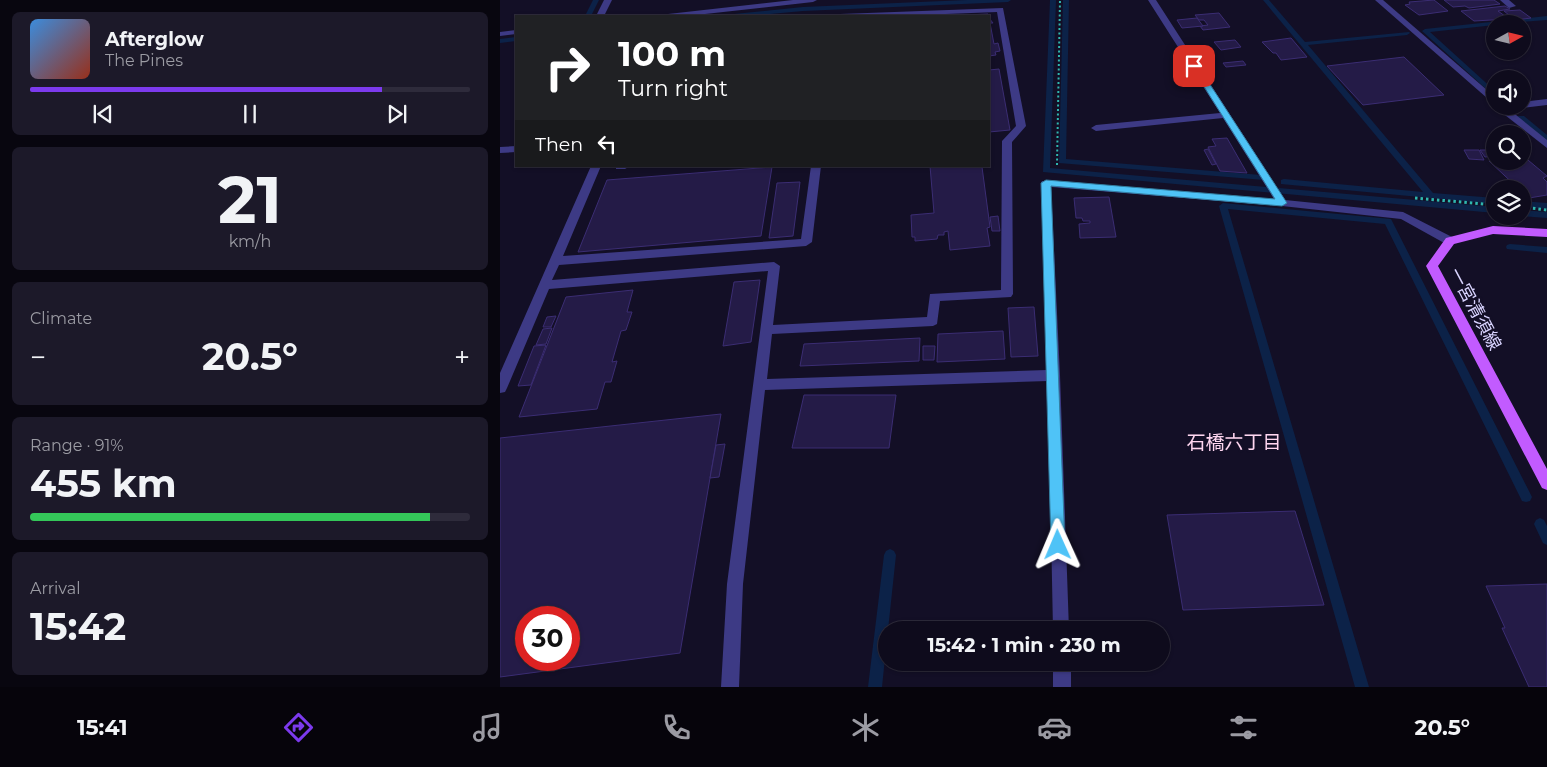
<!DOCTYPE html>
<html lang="en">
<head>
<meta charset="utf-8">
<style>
  body { margin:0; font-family:Montserrat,"Noto Sans JP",sans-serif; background:#1c1929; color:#f1f3f6; height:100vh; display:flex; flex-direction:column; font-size:19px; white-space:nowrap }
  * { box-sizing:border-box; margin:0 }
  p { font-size:16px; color:#9b9ba3 }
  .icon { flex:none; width:28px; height:28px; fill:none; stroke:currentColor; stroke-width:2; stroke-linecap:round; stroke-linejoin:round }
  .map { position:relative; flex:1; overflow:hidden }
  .drawer { display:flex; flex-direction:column; gap:12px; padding:12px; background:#08060f; width:500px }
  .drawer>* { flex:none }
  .hud { position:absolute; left:15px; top:15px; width:475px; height:152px; border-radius:0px; box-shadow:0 1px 4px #0004,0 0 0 1px #2e2b3b; background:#202124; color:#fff; overflow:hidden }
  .needle { width:32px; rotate:82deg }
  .tools { position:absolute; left:986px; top:15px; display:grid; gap:10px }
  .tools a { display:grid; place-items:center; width:45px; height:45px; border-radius:50%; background:#0e0b1c; box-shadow:0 1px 4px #0004,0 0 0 1px #2e2b3b; font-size:25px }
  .speed { position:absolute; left:15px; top:606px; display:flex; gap:10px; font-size:25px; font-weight:700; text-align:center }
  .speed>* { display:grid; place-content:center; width:65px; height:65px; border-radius:50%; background:#0e0b1c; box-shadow:0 1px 4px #0004,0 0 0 1px #2e2b3b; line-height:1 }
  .speed .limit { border:8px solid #d22; background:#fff; color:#111 }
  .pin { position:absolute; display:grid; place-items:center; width:42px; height:42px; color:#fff; margin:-21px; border-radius:10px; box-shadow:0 2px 8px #0006 }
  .me { position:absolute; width:55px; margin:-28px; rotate:359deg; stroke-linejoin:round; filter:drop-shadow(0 0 4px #0008) }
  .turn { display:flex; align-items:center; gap:18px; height:105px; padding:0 20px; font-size:22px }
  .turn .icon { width:65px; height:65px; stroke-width:2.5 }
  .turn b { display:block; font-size:35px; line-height:42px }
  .then { display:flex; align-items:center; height:48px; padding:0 20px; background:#0003; gap:10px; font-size:19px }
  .big { font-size:38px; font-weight:700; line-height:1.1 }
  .drawer .tile { flex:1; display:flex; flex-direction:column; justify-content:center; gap:8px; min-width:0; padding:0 18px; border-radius:8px; background:#1c1929 }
  .drawer .dial { align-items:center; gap:0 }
  .dial b { font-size:65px; line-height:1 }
  .song { display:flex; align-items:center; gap:15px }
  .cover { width:60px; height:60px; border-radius:8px; background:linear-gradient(135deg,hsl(210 70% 55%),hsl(10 70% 35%)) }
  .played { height:5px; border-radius:2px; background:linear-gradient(90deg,#7c3aed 80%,#2e2b3b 80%) }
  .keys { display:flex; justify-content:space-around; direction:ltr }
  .heat { display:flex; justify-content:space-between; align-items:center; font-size:28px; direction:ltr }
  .charge { height:8px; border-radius:4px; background:linear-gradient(90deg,#34c759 91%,#2e2b3b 0) }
  .trip { position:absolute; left:378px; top:621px; width:292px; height:50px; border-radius:25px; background:#0e0b1c; box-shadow:0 1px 4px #0004,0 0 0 1px #2e2b3b; font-weight:700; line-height:50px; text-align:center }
  .tabs { display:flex; height:80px; justify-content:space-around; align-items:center; background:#06040b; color:#9b9ba3 }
  .tabs .icon { width:35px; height:35px }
  .tabs .active { color:#7c3aed }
  .tabs b { font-size:22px; color:#f1f3f6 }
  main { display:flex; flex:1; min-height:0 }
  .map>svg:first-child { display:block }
</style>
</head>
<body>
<main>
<section class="drawer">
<div class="tile">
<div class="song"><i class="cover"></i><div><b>Afterglow</b><p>The Pines</p></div></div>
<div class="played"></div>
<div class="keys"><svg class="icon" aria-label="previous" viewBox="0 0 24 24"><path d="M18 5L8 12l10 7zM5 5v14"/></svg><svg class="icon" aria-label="pause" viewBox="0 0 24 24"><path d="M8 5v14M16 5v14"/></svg><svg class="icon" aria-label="next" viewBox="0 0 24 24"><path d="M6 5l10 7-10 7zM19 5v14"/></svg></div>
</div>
<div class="tile dial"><b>21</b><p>km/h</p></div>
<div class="tile"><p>Climate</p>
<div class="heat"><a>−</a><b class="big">20.5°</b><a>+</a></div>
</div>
<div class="tile"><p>Range · 91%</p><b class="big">455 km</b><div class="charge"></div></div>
<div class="tile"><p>Arrival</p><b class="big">15:42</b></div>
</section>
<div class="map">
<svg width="1047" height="687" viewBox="0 0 1047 687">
  <rect width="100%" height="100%" fill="#130f26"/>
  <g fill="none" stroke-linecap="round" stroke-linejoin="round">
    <g fill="#0c2248" fill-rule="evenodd">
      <polygon points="93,0 99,0 91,16 85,16"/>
      <polygon points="467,0 511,0 508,2 303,11 250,16 231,16 234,14 303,7"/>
      <polygon points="550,0 556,0 550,168 995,207 995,213 543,172"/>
      <polygon points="563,0 569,0 566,159 761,175 764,176 764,180 559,163"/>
      <polygon points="763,0 769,0 805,42 909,32 910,33 907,35 808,45 933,193 995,198 995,204 781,184 781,180 784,179 923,192"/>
      <polygon points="1047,16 1047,20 995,24 995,25 930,32 995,91 995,97 922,31 925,29"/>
      <polygon points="16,37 16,41 0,43 0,39"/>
      <polygon points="1018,116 1024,116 1047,135 1047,141 1018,120"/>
      <polygon points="1022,201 1047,203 1047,209 1022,207"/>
      <polygon points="723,203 891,219 1032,497 1030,501 1026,502 1022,501 885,224 728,209 869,687 855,687 719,206"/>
      <polygon points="1022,210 1047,212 1047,218 1022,216"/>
      <polygon points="1010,244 1047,247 1047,253 1007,249 1006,247 1007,245"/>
      <polygon points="1040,518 1044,520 1047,526 1047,545 1043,543 1034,524 1036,520"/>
      <polygon points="390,549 394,551 396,555 388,630 386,630 386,648 382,687 368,687 384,555 386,551"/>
    </g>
  </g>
  <g fill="#241b47" stroke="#3b2d73" fill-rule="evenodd">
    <polygon points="934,0 948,11 919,15 905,5 910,4 909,2"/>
    <polygon points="944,0 994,0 1000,4 969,8 965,6 953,7"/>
    <polygon points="1005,6 1010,9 998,11 1009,19 974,21 961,11"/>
    <polygon points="1020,10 1031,18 1015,20 1004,11"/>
    <polygon points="719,13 730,27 703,30 700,26 708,25 704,20 699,20 695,15"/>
    <polygon points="488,14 488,16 444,16"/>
    <polygon points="489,18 493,23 490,23 494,44 498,43 500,51 495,52 496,55 489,56"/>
    <polygon points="697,18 703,26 682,28 677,20"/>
    <polygon points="791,38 807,57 781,60 776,53 773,53 762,42"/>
    <polygon points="735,40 741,47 721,50 714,42"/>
    <polygon points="904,57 944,95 863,105 827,66"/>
    <polygon points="743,61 746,65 726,67 723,63"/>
    <polygon points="499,69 510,130 489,132 489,70"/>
    <polygon points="727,138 747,173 720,171 708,147 716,146 712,139"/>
    <polygon points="708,149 716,164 712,165 704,150"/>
    <polygon points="964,150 979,150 984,160 969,159"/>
    <polygon points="980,150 995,150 995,156 985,157"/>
    <polygon points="1022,155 1047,176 1043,178 1047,182 1047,195 1029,198 1022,192 1022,189 1019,189 989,161 1022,161"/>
    <polygon points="430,166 482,167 490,227 487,228 490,246 450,250 448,231 444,232 444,235 438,235 437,239 415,241 415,237 412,237 411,215 434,213"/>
    <polygon points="272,167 261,236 78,252 107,180"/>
    <polygon points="300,182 293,236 269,238 277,183"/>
    <polygon points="609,197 616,237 580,238 579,224 590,223 590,221 583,221 582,218 576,218 574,198"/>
    <polygon points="498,216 500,231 492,231 490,217"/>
    <polygon points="260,280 251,342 223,346 234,282"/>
    <polygon points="133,290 127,312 132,312 126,330 121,331 112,362 117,361 111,382 105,382 97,409 19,417 66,297"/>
    <polygon points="534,307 538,356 511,357 508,308"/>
    <polygon points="56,316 51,327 43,327 47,317"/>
    <polygon points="52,328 46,344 36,345 43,329"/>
    <polygon points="503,331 505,359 437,362 438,334"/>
    <polygon points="420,338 419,361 300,366 304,344"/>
    <polygon points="46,345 31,385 18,386 34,346"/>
    <polygon points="423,346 435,346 434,360 423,360"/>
    <polygon points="304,395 396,395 389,448 292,448"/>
    <path d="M221 414 180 653 0 677V438ZM26 618H69V660H26Z"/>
    <polygon points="225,444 219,477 210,478 216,445"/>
    <polygon points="795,511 824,605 683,610 667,515"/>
    <polygon points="1047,584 1047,687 1029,687 1002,628 1005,628 986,586"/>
  </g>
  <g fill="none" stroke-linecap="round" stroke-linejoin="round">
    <polyline stroke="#2fb8b0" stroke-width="2" stroke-dasharray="2 2.5" stroke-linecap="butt" points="557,165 560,0"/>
    <g stroke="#2fb8b0" stroke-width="3" stroke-dasharray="2.5 3" stroke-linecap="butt">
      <polyline points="915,198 995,205"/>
      <polyline points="1022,207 1047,210"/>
    </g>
    <g fill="#3d3a85" fill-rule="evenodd">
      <polygon points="104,0 112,0 104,16 96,16"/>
      <polygon points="293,0 317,0 313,2 187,16 164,16 168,14"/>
      <polygon points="648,0 656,0 785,200 903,212 954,238 956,241 954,244 946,244 901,219 782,206 551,187 560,375 569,630 553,630 548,381 265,390 243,584 239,687 221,687 227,584 268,271 49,289 7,388 5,392 0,393 0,373 91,166 101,166 63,256 301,239 311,166 321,166 312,242 306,246 59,265 52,280 274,262 280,266 273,325 427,317 430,294 501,290 502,141 516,126 497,12 395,16 336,16 340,14 503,8 526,126 512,142 513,294 511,297 440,301 437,324 433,326 272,334 267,379 547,370 541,183 542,181 774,199 723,118 596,131 591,128 596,125 720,113"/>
      <polygon points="875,0 883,0 995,97 995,105"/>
      <polygon points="1000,0 1009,0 1016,6 1009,8"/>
      <polygon points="16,30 16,34 0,36 0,32"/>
      <polygon points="1047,99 1047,105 1022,108 1018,106 1022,106 1022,102"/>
      <polygon points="995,105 1005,106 1047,140 1047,148 996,108"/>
      <polygon points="16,146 16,152 0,153 0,147"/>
      <polygon points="116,166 130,166 125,169 116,169"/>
      <rect x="553" y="662" width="18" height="25"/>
    </g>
    <polygon fill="#c25bff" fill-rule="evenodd" points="993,226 1047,229 1047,237 993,234 954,244 938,266 1047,469 1047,490 1042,488 926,266 946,238"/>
  </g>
  <polygon fill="#4fc3f7" stroke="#337fa1" points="694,63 698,66 787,203 782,206 551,186 565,545 563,550 558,552 553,550 551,545 541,183 546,180 775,199 691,66"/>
  <g text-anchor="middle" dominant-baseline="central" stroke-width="5" stroke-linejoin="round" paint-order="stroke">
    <g font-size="18" fill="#d9d4ff" stroke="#130f26">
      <text transform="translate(975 309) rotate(62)">一宮清須線</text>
    </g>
    <g font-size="19" fill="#ffd6f0" stroke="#130f26">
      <text x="734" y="442">石橋六丁目</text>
    </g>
  </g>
</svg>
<div class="tools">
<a><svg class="needle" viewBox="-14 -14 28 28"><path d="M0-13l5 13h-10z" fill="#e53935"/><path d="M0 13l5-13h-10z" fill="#9b9ba3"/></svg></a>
<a><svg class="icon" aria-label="sound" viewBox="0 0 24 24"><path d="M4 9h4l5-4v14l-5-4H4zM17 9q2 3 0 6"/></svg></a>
<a><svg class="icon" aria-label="search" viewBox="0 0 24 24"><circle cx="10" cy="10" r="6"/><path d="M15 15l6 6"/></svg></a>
<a><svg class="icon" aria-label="layers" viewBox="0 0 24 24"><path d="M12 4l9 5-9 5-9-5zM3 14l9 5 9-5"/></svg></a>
</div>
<div class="speed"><div class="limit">30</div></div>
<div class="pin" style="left:694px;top:66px;background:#d93025"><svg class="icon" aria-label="arrive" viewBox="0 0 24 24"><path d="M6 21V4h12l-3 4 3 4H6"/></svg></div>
<svg class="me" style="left:558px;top:545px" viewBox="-20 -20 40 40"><path d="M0-17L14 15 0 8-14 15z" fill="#4fc3f7" stroke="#fff" stroke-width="4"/></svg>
<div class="trip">15:42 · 1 min · 230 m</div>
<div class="hud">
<div class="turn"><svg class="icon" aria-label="right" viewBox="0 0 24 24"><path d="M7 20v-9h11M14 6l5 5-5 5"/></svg><div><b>100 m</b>Turn right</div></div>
<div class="then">Then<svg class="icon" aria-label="left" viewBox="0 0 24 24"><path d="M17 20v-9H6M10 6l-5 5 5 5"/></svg></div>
</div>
</div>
</main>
<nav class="tabs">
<b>15:41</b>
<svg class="icon active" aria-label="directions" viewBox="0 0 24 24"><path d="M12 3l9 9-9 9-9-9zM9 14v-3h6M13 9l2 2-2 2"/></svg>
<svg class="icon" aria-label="music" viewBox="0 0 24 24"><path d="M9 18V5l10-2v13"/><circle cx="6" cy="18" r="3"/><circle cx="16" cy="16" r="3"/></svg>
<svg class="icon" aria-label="phone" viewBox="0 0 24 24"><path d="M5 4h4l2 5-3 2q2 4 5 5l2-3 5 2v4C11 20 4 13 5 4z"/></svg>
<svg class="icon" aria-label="climate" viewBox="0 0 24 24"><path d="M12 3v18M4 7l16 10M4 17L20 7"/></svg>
<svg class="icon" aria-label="car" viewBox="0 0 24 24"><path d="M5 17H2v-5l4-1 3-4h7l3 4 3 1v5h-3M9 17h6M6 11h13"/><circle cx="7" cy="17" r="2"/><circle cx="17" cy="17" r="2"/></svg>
<svg class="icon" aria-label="filters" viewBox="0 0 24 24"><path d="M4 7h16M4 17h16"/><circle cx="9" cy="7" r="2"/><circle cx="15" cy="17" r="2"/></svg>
<b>20.5°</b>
</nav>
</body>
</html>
